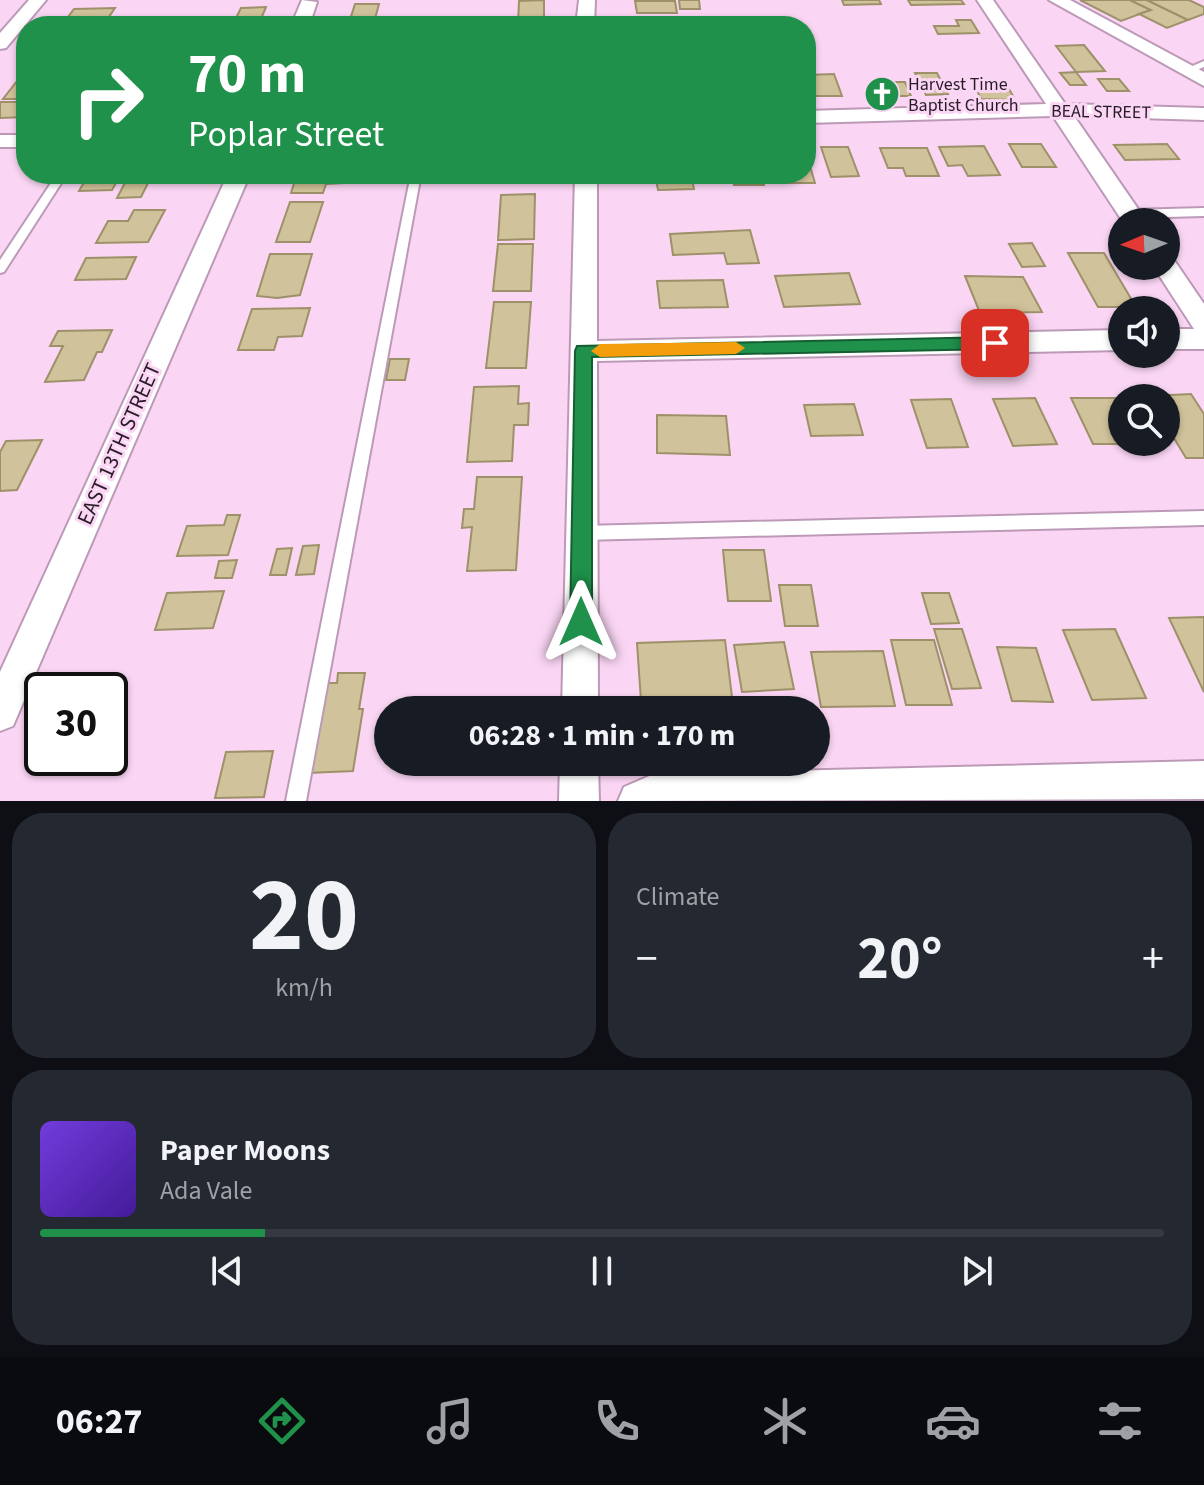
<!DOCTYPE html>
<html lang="en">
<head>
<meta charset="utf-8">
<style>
  body { margin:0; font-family:"Source Sans 3",sans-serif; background:#242831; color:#f1f3f6; height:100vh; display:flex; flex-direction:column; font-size:30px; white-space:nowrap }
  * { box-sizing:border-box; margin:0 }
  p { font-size:26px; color:#9ea1a6 }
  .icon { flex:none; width:44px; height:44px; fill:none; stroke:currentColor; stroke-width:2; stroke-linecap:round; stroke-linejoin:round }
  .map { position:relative; height:801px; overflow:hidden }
  .drawer { display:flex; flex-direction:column; gap:12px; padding:12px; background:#0d0f14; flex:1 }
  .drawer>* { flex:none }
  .hud { position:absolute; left:16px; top:16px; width:800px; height:168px; border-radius:32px; box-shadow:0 2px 6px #0004; background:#1f914b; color:#fff; overflow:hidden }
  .needle { width:52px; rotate:268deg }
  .buttons { position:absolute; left:1108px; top:208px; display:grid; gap:16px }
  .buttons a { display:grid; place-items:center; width:72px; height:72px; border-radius:50%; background:#171b24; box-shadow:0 2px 6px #0004; font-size:40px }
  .speed { position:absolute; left:24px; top:672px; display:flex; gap:16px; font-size:40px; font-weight:700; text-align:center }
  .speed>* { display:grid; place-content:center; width:104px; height:104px; border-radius:50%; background:#171b24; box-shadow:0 2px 6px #0004; line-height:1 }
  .speed .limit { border:4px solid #111; border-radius:12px; background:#fff; color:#111 }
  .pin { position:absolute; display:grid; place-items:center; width:68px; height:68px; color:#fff; margin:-34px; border-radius:16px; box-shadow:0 4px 12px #0006 }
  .me { position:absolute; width:88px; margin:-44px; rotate:0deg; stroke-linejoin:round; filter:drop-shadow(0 0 6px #0008) }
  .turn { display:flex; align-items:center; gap:28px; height:168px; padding:0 40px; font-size:36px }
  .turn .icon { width:104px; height:104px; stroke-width:2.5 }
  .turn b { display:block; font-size:56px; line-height:68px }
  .big { font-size:60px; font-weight:700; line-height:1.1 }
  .drawer .widget { flex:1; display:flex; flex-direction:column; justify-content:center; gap:12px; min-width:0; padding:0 28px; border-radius:32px; background:#242831 }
  .drawer .dial { align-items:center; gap:0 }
  .dial b { font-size:104px; line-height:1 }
  .song { display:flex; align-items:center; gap:24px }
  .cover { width:96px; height:96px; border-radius:12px; background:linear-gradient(135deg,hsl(260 70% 55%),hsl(260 70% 35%)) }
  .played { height:8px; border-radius:4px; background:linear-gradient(90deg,#1f914b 20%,#363941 20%) }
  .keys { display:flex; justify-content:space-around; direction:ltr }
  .heat { display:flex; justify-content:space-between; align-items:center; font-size:44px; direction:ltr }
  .drawer .tiles { flex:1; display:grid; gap:12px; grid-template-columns:1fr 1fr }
  .widget:last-child { grid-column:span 2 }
  .trip { position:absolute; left:374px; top:696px; width:456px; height:80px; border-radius:40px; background:#171b24; box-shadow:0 2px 6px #0004; font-weight:700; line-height:80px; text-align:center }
  .menu { display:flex; height:128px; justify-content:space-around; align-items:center; background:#090b0e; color:#9ea1a6 }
  .menu .icon { width:56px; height:56px }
  .menu .on { color:#1f914b }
  .menu b { font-size:36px; color:#f1f3f6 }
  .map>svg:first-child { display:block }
</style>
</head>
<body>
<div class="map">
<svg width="1204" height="801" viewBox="0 0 1204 801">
  <rect width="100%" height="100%" fill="#fad6f4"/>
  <g fill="#d0c29a" stroke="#9e916a" stroke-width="2">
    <polygon points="544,0 544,24 518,24 519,1"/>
    <polygon points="679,0 699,0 700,9 680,9"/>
    <polygon points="842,0 879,0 881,4 844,5"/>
    <polygon points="908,0 961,0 964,4 911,5"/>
    <polygon points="1080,0 1130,0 1151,10 1121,21"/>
    <polygon points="1130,0 1147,0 1188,20 1167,28 1139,14 1151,10"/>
    <polygon points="1147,0 1189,0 1204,7 1204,14 1188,20"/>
    <polygon points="635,1 675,1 677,13 637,13"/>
    <polygon points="355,4 379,4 373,26 348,26"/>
    <polygon points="266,7 258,26 232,26 241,8"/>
    <polygon points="115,8 104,24 62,25 74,9"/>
    <polygon points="956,20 971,20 979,33 938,34 934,26 959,26"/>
    <polygon points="1084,45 1105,71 1076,72 1056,46"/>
    <polygon points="1076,72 1086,85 1070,85 1060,73"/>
    <polygon points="915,73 937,73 948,94 926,95"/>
    <polygon points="834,74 842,96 812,96 806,75"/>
    <polygon points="21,76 26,76 26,99 3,99"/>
    <polygon points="1098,79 1119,79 1129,91 1107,91"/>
    <polygon points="976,80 996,80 1004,89 1009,89 1013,96 1009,96 1011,100 981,99 974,84 978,84"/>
    <polygon points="876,82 905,82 911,96 882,96"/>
    <polygon points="0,102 26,102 26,117 0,118"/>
    <polygon points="1009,144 1041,144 1056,167 1022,167"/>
    <polygon points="1167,144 1179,159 1125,160 1114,145"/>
    <polygon points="984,146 1000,175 968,176 962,165 948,166 939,147"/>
    <polygon points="821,147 848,147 859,176 831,177"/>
    <polygon points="880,148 927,148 939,176 906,176 903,168 888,168"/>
    <polygon points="806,153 815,183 779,183 776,174 806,174"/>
    <polygon points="89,174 121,174 112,190 79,191"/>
    <polygon points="297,174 347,174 344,183 326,184 323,193 291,193"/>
    <polygon points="474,174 537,174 537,181 473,183"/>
    <polygon points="655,174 691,174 694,189 658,190"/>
    <polygon points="732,174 762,174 764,185 734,185"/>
    <polygon points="128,177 151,177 141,197 117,198"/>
    <polygon points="535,194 534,239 498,240 501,195"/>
    <polygon points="290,202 323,202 310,242 276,242"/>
    <polygon points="134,210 165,210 148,242 96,243 108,221 128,221"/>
    <polygon points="750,230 759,263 727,264 724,253 673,255 670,234"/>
    <polygon points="1032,243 1045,266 1022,267 1009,244"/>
    <polygon points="498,244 533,244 531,291 493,291"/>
    <polygon points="1068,253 1104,253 1136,307 1098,307"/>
    <polygon points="270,254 312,254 300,295 277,298 257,296"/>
    <polygon points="136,257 126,279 75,280 86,258"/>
    <polygon points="849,273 860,304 784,307 775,276"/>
    <polygon points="965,276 1023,277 1042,312 980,313"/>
    <polygon points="723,280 728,307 660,308 657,281"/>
    <polygon points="494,302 531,302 526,368 486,368"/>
    <polygon points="310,308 302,336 278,337 274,350 238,350 252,309"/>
    <polygon points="112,330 102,352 97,352 84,380 45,382 63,346 50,346 58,331"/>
    <polygon points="390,359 409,359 405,380 386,380"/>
    <polygon points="519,386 518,404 529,403 528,425 514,425 512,461 467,462 474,387"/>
    <polygon points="1191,394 1204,414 1204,458 1186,458 1166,425 1166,398 1149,396"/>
    <polygon points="1035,398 1057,444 1013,446 993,399"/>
    <polygon points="1071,398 1116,398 1122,410 1122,442 1139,444 1093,444"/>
    <polygon points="951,399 968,447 927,448 911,400"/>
    <polygon points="854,404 863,435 811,436 804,405"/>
    <polygon points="657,415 726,416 730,455 657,453"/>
    <polygon points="42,440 17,490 0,491 0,452 6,441"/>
    <polygon points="477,477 522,477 516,570 467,571 472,527 462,528 464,509 474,509"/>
    <polygon points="227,515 240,515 228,555 177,556 187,526 224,525"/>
    <polygon points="319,545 314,574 296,575 303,546"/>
    <polygon points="292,548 286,575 270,575 277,549"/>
    <polygon points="723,550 764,550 771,601 728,601"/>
    <polygon points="237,560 232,578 215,578 219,561"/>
    <polygon points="779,585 811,585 818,626 785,626"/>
    <polygon points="224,591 213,628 155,630 167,593"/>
    <polygon points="922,593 949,593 959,623 931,624"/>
    <polygon points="1204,617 1204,692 1169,618"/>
    <polygon points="934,629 962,629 981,688 952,689"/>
    <polygon points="1115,629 1146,698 1092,700 1063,630"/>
    <polygon points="725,640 732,697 641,701 637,643"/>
    <polygon points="891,640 934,640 952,705 906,705"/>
    <polygon points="784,642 794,689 742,692 734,645"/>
    <polygon points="997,647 1036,648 1053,702 1012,701"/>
    <polygon points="883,651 895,706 821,707 811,652"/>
    <polygon points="338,673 365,673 359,709 363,709 353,771 308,773 325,683 337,683"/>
    <polygon points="273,751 264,797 215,798 226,752"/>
  </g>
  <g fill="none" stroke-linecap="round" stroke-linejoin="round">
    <defs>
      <g id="service">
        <polygon points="1204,61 1204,67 1186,74 1181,71"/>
        <polygon points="57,174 67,174 4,272 0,273 0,260"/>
        <polygon points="411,174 421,174 306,801 286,801"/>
        <polygon points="1204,208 1204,216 1130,218 1124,214 1130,210"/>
        <polygon points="1204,511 1204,525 581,540 575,538 573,533 575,528 581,526"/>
      </g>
      <g id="minor">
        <polygon points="29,0 46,0 6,48 0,49 0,33"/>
        <polygon points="302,0 317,2 309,26 291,26"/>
        <polygon points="579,0 595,0 594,26 576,26"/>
        <polygon points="977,0 993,0 1065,104 1204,108 1204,120 1074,116 1147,222 1123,222 1053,116 806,123 806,111 1046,104"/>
        <polygon points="1049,0 1070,0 1204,72 1204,86"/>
        <rect x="0" y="135" width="26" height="12"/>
        <polygon points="228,174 250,174 13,726 0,731 0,672"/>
        <polygon points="575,174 597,174 597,341 1122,330 1122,350 597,361 598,710 562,710"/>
        <polygon points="1166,258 1174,260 1204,304 1204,349 1166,349 1166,329 1194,329 1153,266 1166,266"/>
        <polygon points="1204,761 1204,799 618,801 624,787 654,774"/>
        <polygon points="560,762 598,762 599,801 559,801"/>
      </g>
    </defs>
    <use href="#service" stroke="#bc9ab7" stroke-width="4"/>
    <use href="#minor" stroke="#bc9ab7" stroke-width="4"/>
    <use href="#service" fill="#fff" fill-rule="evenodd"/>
    <use href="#minor" fill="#fff" fill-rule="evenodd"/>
  </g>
  <polygon fill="#1f914b" stroke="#145e31" stroke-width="2" points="995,337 1004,343 995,349 592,357 592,622 588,629 581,632 573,629 570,622 575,351 577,346"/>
  <polygon fill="#f59e0b" points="736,342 745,348 736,354 600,357 591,351 600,344"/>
  <defs>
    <symbol id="church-disc" viewBox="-11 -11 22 22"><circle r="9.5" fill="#1f914b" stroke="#fad6f4"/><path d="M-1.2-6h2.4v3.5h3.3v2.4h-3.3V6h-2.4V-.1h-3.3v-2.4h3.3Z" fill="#fff"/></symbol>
  </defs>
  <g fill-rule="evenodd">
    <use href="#church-disc" x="862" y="74" width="40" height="40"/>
  </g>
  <g text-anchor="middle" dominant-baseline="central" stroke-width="6" stroke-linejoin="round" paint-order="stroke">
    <g font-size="18" fill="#281c27" stroke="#fad6f4" text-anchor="start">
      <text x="908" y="84">Harvest Time<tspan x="908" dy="21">Baptist Church</tspan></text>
    </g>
    <g font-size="18" fill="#281c27" stroke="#fad6f4">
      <text transform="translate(1101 112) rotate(1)">BEAL STREET</text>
    </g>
    <g font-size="22" fill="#281c27" stroke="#fad6f4">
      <text transform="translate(119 444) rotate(-66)">EAST 13TH STREET</text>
    </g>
  </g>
</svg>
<div class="buttons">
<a><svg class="needle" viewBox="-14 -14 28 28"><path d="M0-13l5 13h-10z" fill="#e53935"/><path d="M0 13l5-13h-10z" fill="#9ea1a6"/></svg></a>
<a><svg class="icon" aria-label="sound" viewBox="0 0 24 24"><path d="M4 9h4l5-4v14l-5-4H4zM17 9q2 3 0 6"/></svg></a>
<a><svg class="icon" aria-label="search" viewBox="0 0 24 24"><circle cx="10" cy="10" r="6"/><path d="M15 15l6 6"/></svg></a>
</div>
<div class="speed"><div class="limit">30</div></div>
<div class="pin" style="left:995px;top:343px;background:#d93025"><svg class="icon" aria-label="arrive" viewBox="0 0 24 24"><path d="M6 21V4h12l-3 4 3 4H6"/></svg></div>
<svg class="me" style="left:581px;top:622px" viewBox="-20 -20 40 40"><path d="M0-17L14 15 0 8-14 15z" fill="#1f914b" stroke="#fff" stroke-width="4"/></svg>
<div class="trip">06:28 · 1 min · 170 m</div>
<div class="hud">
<div class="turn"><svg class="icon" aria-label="right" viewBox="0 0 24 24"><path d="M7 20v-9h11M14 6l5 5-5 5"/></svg><div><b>70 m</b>Poplar Street</div></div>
</div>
</div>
<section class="drawer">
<div class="tiles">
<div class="widget dial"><b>20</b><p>km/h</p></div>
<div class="widget"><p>Climate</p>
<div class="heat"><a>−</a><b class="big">20°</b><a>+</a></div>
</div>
<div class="widget">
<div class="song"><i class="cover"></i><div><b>Paper Moons</b><p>Ada Vale</p></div></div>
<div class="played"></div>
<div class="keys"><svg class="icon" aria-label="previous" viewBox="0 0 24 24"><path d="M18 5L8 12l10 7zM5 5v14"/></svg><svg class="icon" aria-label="pause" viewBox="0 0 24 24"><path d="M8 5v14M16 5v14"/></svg><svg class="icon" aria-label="next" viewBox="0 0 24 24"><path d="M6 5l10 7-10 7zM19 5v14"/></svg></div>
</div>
</div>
</section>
<nav class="menu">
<b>06:27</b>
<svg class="icon on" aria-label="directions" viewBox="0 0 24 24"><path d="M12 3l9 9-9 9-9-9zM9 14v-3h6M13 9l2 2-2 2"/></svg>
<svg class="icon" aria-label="music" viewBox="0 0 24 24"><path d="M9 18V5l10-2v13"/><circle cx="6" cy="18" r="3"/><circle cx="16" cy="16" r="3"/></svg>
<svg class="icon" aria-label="phone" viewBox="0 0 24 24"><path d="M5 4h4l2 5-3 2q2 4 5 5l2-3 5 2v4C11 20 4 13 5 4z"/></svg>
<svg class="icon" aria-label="climate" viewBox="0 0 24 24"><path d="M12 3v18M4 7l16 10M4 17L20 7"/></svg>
<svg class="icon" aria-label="car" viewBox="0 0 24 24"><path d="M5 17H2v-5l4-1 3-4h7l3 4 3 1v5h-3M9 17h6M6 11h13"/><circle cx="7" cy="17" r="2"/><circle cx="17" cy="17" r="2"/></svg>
<svg class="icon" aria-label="filters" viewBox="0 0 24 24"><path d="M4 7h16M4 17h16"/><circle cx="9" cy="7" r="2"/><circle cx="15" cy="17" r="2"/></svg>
</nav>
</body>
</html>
